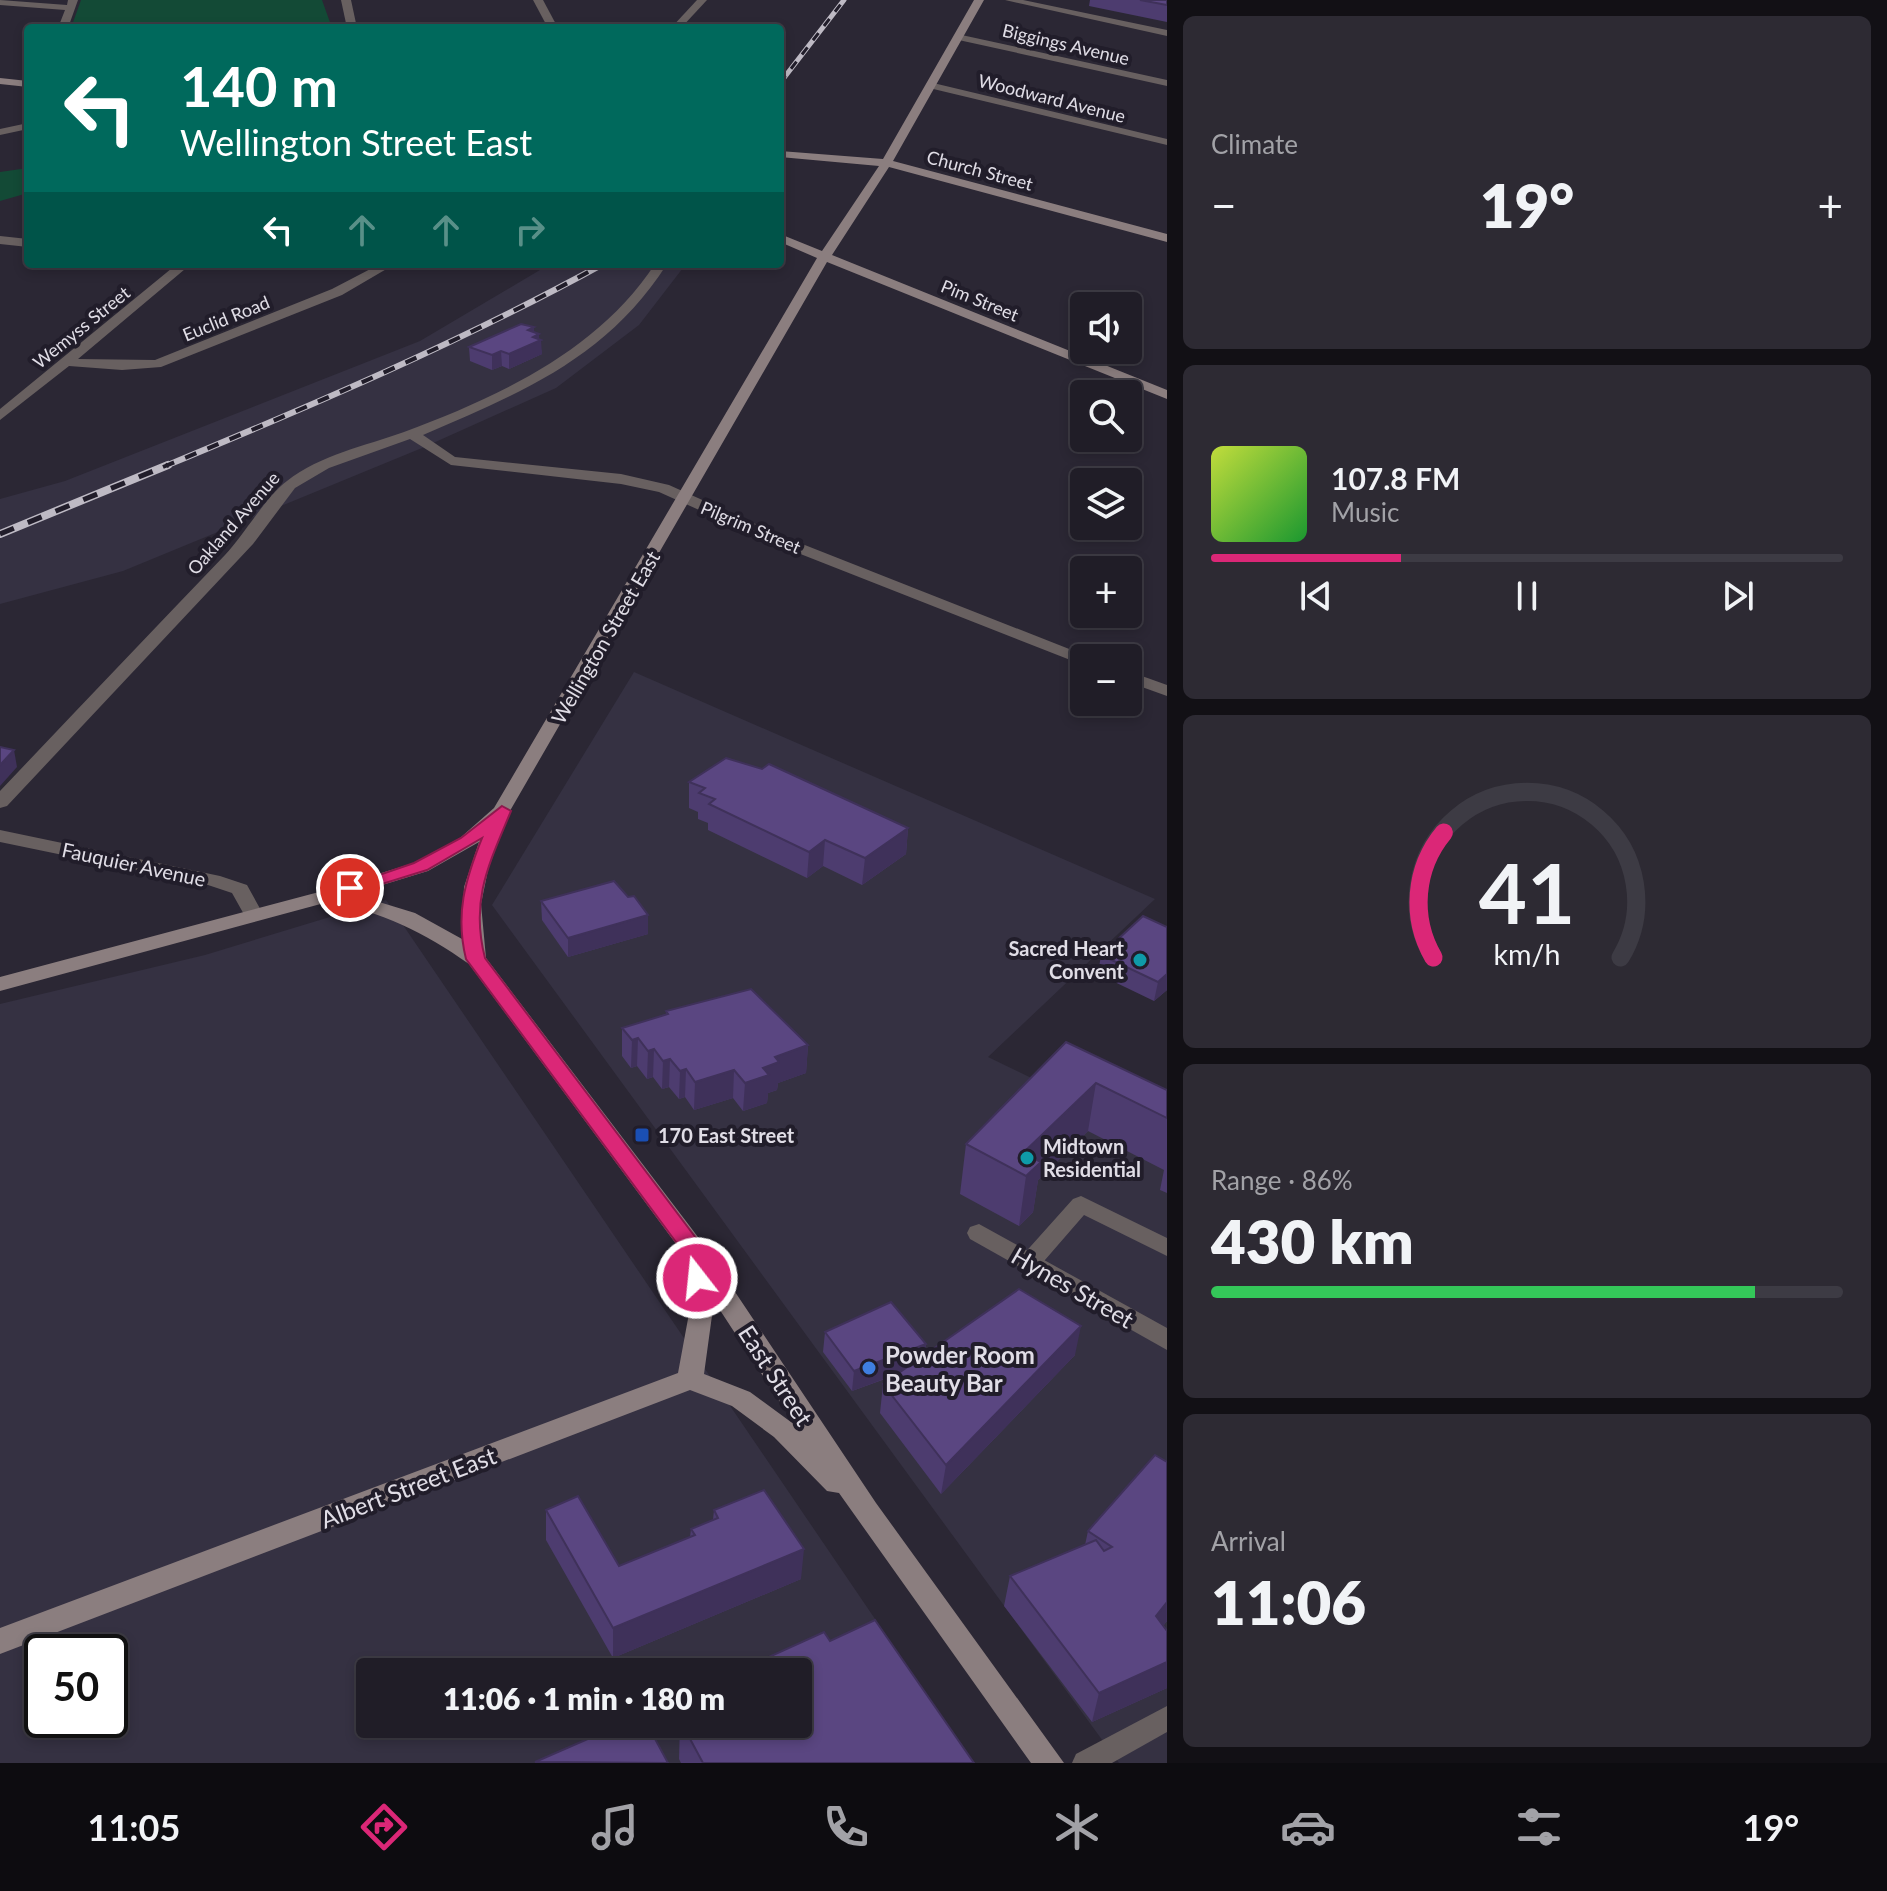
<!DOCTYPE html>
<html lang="en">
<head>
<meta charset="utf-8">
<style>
  body { margin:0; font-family:Lato,sans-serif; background:#2d2a33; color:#f1f3f6; height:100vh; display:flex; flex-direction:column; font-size:30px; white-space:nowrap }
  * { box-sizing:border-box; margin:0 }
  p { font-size:26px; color:#a2a2a7 }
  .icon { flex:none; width:44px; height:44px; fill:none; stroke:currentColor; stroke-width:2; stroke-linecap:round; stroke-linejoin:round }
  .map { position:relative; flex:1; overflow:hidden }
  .drawer { display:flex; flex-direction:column; gap:16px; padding:16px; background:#121015; width:720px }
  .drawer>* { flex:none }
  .hud { position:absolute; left:24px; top:24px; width:760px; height:244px; border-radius:8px; box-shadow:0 4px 12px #0003,0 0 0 2px #3d3b44; background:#00695c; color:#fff; overflow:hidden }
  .controls { position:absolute; left:1070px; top:292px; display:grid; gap:16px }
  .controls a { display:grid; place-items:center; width:72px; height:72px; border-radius:8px; background:#201d27; box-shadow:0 4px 12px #0003,0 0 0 2px #3d3b44; font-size:40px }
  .speed { position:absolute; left:24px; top:1634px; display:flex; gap:16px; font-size:40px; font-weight:700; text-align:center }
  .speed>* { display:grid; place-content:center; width:104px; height:104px; border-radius:50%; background:#201d27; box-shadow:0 4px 12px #0003,0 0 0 2px #3d3b44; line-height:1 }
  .speed .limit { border:4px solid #111; border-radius:12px; background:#fff; color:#111 }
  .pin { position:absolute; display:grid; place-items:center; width:68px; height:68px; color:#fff; margin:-34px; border:4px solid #fff; border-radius:50%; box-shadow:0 2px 8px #0007 }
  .me { position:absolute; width:88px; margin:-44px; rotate:344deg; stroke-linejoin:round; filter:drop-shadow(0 0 6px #0008) }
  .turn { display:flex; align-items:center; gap:28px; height:168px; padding:0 24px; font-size:36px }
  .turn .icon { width:104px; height:104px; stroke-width:2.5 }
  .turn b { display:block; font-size:56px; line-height:68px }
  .lanes { display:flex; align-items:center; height:76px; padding:0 24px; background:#0003; justify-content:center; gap:40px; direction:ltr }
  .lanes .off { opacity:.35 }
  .big { font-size:60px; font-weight:800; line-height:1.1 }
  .drawer .card { flex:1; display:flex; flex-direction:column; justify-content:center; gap:12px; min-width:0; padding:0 28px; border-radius:12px; background:#2d2a33 }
  .drawer .dial { align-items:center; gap:0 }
  .dial svg { height:208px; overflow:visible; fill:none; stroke:#3d3b44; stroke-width:7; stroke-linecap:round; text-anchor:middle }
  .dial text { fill:#f1f3f6; stroke:none }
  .song { display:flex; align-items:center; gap:24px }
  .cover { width:96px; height:96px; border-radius:12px; background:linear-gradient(135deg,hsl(70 70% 55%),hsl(130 70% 35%)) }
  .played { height:8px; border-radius:4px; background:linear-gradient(90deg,#db2777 30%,#3d3b44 30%) }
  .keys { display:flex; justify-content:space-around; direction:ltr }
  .heat { display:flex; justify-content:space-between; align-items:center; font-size:44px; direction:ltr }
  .charge { height:12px; border-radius:6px; background:linear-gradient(90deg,#34c759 86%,#3d3b44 0) }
  .trip { position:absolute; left:356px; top:1658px; width:456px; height:80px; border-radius:8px; background:#201d27; box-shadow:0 4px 12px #0003,0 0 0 2px #3d3b44; font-weight:800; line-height:80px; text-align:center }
  .tab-bar { display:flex; height:128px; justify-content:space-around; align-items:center; background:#0d0c10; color:#a2a2a7 }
  .tab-bar .icon { width:56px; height:56px }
  .tab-bar .selected { color:#db2777 }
  .tab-bar b { font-size:36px; color:#f1f3f6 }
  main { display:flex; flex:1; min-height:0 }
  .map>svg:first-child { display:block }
</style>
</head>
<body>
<main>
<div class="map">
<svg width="1167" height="1763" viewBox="0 0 1167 1763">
  <rect width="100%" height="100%" fill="#2b2734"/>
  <g fill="#353142" fill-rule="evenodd">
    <polygon points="550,264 686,264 639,325 556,388 422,448 123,571 0,604 0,499 65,481 420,341"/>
    <polygon points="634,672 1155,899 988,1057 1167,1144 1167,1763 1119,1763 492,905"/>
    <path d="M386 900 973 1763H0V1004L205 955ZM42 1652H110V1720H42ZM370 1672H798V1724H370Z"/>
  </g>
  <g fill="#134a36">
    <polygon points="81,0 322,0 332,28 71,28"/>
    <polygon points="28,168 28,193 0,201 0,172"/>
  </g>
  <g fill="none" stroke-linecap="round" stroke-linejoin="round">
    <g fill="#686060" fill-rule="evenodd">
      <polygon points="1081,1196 1167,1238 1167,1256 1084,1215 1038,1268 1030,1270 1022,1268 1019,1262 1022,1256 1073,1199"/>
      <polygon points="1167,1706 1167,1732 1112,1763 1072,1763 1076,1754"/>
    </g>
    <g fill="#686060" fill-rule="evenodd">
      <polygon points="0,0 67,5 68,0 78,0 68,28 58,28 65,10 0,5"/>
      <polygon points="341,0 351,0 357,28 347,28"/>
      <polygon points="533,0 543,0 558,28 548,28"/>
      <polygon points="697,0 707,0 681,28 671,28"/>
      <polygon points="1005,0 1023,0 1167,30 1167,36"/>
      <polygon points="957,34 1167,80 1167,86 954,39"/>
      <polygon points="929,82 1167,139 1167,145 925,87"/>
      <polygon points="28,123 28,129 0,135 0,129"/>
      <polygon points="0,236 28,239 28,247 0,244"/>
      <polygon points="177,264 191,264 78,359 155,360 332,289 380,264 395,264 342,295 161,367 122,370 69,366 0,420 0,409"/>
      <path d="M655 264H667C607 358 521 393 423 435L455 457 621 474 669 485 787 538 1092 658H1084V664L1078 663 775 544 659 492 621 484 451 465 410 439 329 468 295 488 253 544 7 806 0 808V791C75 712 150 633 225 555 244 535 267 495 287 481 320 455 365 446 404 432 498 397 598 351 655 264Z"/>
      <polygon points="1128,671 1167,685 1167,696 1128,682"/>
      <polygon points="0,830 220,876 247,885 263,914 253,920 246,918 232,893 208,885 0,842"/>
      <polygon points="979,1224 1167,1328 1167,1350 970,1239 967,1233 970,1227"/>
    </g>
    <g fill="#8b7e7f" fill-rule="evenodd">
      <path d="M974 0H984L893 161 1167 234V242L889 167 832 255 1167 390V399L827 262 507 816 488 870 481 904 486 958 701 1241 876 1503 1064 1763H1031L839 1493 827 1491 774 1437 732 1406 690 1390 0 1654V1628L678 1373 690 1308 682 1252 469 964C424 932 382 912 328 902L0 991V977L319 892 414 863 460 838 494 808 817 258 780 242V234L822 251 879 166 780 157V151L883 159ZM479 842 464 887 462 939 415 913 353 894 428 871ZM714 1301 795 1425 750 1392 704 1374Z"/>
      <polygon points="0,78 28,81 28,87 0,84"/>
    </g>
    <defs>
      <polyline id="rail-far2" points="780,83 844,0"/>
      <path id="rail-far1" d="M163 467C313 405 461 342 603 264"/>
      <polyline id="rail" points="0,534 168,465"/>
    </defs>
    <use href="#rail-far2" stroke="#bebac4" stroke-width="5"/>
    <use href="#rail-far1" stroke="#bebac4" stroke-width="6"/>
    <use href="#rail" stroke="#bebac4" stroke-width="8"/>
    <use href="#rail-far2" stroke="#211d2a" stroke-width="3" stroke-dasharray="9" stroke-linecap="butt"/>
    <use href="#rail-far1" stroke="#211d2a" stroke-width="4" stroke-dasharray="12" stroke-linecap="butt"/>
    <use href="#rail" stroke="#211d2a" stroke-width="5" stroke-dasharray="15" stroke-linecap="butt"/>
  </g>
  <g fill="#4d3c6f">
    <polygon points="1090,0 1167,0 1167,22 1089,6"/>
    <polygon points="534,327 534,332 539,339 542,354 509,369 502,366 492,370 470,361 469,347"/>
    <polygon points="689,782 908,828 906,854 862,885 823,866 807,878 708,830 708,823 698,819 698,812 689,808"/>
    <polygon points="541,901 648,934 568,957 542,920"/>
    <polygon points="1167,927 1167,990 1154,1001 1098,974 1101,955"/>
    <polygon points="666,1011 808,1045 806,1073 778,1083 777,1090 768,1093 767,1103 743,1111 733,1098 694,1110 685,1097 679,1099 669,1087 662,1089 653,1077 647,1079 637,1066 631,1068 622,1056 622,1028 666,1015"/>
    <polygon points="1066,1042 1167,1090 1167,1193 1160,1190 1164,1170 1088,1131 1038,1180 1033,1212 1019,1226 960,1194 966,1144"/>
    <polygon points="825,1332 926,1344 925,1355 1075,1355 941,1494 880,1413 883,1384 896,1375 852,1391 823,1352"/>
    <polygon points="1167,1462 1167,1621 1163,1626 1167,1631 1167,1688 1092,1722 1004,1606 1010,1576 1085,1545 1088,1531"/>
    <polygon points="546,1510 619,1566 690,1537 691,1529 713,1520 714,1510 801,1579 613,1658 546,1540"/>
    <polygon points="830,1641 974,1763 681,1763 679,1759 680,1724 798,1724"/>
  </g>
  <g fill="#3f315a">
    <polygon points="534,327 534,336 539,334 539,341 541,340 542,354 509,369 509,354 528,330"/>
    <polygon points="501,351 502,366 492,370 492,355"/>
    <polygon points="14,750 17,767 0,786 0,765"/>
    <polygon points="908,828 906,854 862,885 865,858"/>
    <polygon points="825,840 823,866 807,878 809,852"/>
    <polygon points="648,915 648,934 568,957 568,938"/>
    <polygon points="1167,974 1167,990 1154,1001 1158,982"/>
    <polygon points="638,1038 637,1066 631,1068 632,1040"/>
    <polygon points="808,1045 806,1073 778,1083 777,1090 768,1093 767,1103 743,1111 745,1083 775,1057"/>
    <polygon points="654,1049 653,1077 647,1079 648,1051"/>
    <polygon points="670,1059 669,1087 662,1089 663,1061"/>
    <polygon points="686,1069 685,1097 679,1099 680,1071"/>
    <polygon points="734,1070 733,1098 694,1110 695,1082"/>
    <polygon points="1096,1083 1088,1131 1038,1180 1033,1212 1019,1226 1026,1176 1023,1153"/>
    <polygon points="1081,1326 1075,1355 941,1494 946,1465"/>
    <polygon points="926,1344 924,1364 852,1391 854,1371"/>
    <polygon points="804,1549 801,1579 613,1658 613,1628"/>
    <polygon points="1167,1602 1167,1621 1149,1645 1156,1616"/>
    <polygon points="1167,1662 1167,1688 1092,1722 1099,1693"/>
  </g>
  <g fill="#5a4681" stroke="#3f315a" stroke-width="2">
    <polygon points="1140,0 1167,0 1167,5"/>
    <polygon points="521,324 534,327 528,330 539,334 533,337 541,340 509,354 501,351 492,355 469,347"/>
    <polygon points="0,747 14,750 0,765"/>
    <polygon points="726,758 762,769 769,764 908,828 865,858 825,840 809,852 709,804 715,799 699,793 705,788 689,782"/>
    <polygon points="614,881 628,897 634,896 648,915 568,938 541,901"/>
    <polygon points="1143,916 1167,927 1167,974 1158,982 1101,955"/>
    <polygon points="751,989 808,1045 775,1057 779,1062 763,1068 769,1075 745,1083 734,1070 695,1082 686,1069 680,1071 670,1059 663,1061 654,1049 648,1051 638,1038 632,1040 622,1028 668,1014 666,1011"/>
    <polygon points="1066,1042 1167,1090 1167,1118 1096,1083 1023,1153 1041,1162 1026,1176 966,1144"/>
    <polygon points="1019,1289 1081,1326 946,1465 883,1384"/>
    <polygon points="891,1302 926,1344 854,1371 825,1332"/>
    <polygon points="1155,1455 1167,1462 1167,1602 1156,1616 1167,1631 1167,1662 1099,1693 1010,1576 1096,1540 1104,1551 1112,1547 1088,1531"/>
    <polygon points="764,1490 804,1549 613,1628 546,1510 578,1496 619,1566 695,1535 691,1529 718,1518 714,1510"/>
    <polygon points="875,1620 974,1763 703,1763 682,1724 798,1724 798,1672 736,1672 824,1632 830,1641"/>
    <polygon points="622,1724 647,1724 668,1763 535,1762"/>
  </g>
  <path fill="#db2777" stroke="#8e194d" stroke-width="2" d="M502 806 511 811C489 864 470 900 485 958L699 1242 709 1278 705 1283H689L681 1249 466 959C455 914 465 880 482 838L427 870 350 894 341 888 414 863 461 838Z"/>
  <g fill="#0f9aa8" stroke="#211d2a" stroke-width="3">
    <circle cx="1140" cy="960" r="8"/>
    <circle cx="1027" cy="1158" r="8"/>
  </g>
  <rect fill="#1a4fb4" stroke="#211d2a" stroke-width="3" x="634" y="1127" width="16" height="16" rx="4"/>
  <circle fill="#3f7fe0" stroke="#211d2a" stroke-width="3" cx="869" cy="1368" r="8"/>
  <g text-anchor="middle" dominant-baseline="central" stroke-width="8" stroke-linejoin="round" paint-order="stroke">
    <g font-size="18" fill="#e0dde6" stroke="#211d2a">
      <text transform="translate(1066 44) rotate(13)">Biggings Avenue</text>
      <text transform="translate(1052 98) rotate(14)">Woodward Avenue</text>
      <text transform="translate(980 170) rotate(15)">Church Street</text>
      <text transform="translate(980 300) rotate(22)">Pim Street</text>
      <text transform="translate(226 318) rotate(-22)">Euclid Road</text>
      <text transform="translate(81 327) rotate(-39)">Wemyss Street</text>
      <text transform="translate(233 523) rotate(-49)">Oakland Avenue</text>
      <text transform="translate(751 527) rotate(23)">Pilgrim Street</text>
    </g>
    <g font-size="20" fill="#e0dde6" stroke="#211d2a">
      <text transform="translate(605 637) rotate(-60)">Wellington Street East</text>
      <text transform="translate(134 864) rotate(12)">Fauquier Avenue</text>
    </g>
    <g font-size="20" font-weight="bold" fill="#e0dde6" stroke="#211d2a" text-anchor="start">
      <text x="1124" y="948" text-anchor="end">Sacred Heart<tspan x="1124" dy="23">Convent</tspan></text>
      <text x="658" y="1135">170 East Street</text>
      <text x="1043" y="1146">Midtown<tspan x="1043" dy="23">Residential</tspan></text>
    </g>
    <g font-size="24" fill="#e0dde6" stroke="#211d2a">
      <text transform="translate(1073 1287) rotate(30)">Hynes Street</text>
      <text transform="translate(776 1375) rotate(57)">East Street</text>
      <text transform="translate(408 1487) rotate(-21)">Albert Street East</text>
    </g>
    <g font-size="24" font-weight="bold" fill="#e0dde6" stroke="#211d2a" text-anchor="start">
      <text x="885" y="1354">Powder Room<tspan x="885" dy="28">Beauty Bar</tspan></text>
    </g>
  </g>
</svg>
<div class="controls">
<a><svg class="icon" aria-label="sound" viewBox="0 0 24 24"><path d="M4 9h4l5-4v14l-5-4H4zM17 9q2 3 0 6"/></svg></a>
<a><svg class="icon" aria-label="search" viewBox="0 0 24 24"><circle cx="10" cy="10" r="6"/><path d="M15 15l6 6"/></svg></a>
<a><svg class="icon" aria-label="layers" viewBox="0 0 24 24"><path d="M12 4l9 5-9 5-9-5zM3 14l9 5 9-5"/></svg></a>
<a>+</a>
<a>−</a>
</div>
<div class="speed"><div class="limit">50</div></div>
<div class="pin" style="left:350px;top:888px;background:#d93025"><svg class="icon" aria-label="arrive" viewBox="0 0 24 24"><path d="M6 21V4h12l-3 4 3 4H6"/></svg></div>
<svg class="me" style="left:697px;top:1278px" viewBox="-20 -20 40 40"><circle r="17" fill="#db2777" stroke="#fff" stroke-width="3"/><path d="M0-11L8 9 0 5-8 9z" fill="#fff"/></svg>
<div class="trip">11:06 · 1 min · 180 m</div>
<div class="hud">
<div class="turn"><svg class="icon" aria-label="left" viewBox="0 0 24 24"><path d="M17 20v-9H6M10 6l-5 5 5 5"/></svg><div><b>140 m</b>Wellington Street East</div></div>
<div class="lanes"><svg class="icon" aria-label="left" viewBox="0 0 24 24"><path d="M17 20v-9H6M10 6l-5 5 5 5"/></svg><svg class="icon off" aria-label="ahead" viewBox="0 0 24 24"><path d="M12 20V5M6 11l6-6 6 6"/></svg><svg class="icon off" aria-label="ahead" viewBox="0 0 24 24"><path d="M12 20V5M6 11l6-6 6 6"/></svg><svg class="icon off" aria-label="right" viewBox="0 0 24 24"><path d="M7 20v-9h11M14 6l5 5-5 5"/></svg></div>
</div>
</div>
<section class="drawer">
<div class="card"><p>Climate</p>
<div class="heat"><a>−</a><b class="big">19°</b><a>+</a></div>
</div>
<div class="card">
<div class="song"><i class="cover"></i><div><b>107.8 FM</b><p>Music</p></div></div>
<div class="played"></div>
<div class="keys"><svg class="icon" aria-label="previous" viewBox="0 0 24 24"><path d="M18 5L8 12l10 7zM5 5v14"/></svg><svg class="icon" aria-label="pause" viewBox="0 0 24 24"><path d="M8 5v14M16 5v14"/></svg><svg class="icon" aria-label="next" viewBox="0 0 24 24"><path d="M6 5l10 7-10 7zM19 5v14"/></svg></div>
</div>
<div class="card dial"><svg viewBox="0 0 100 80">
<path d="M14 69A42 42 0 1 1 86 69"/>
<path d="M14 69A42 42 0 0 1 18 21" stroke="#db2777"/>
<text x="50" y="56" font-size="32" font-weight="700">41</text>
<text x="50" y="72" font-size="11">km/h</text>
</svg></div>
<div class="card"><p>Range · 86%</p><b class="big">430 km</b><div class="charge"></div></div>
<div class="card"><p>Arrival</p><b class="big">11:06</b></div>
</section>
</main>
<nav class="tab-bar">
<b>11:05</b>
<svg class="icon selected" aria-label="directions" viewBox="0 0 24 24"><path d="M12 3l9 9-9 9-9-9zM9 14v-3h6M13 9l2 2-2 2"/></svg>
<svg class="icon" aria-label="music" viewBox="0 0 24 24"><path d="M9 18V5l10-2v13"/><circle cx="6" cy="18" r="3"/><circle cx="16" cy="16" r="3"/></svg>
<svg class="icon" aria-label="phone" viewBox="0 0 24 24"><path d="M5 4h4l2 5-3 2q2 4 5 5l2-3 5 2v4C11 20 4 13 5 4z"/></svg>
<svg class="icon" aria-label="climate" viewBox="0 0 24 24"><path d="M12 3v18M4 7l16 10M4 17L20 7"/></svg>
<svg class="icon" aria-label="car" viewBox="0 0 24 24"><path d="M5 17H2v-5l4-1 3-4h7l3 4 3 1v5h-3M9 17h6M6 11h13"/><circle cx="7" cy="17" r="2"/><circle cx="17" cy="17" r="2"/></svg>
<svg class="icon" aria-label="filters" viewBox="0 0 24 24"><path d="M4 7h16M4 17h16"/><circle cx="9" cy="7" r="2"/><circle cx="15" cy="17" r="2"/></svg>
<b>19°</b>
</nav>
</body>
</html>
